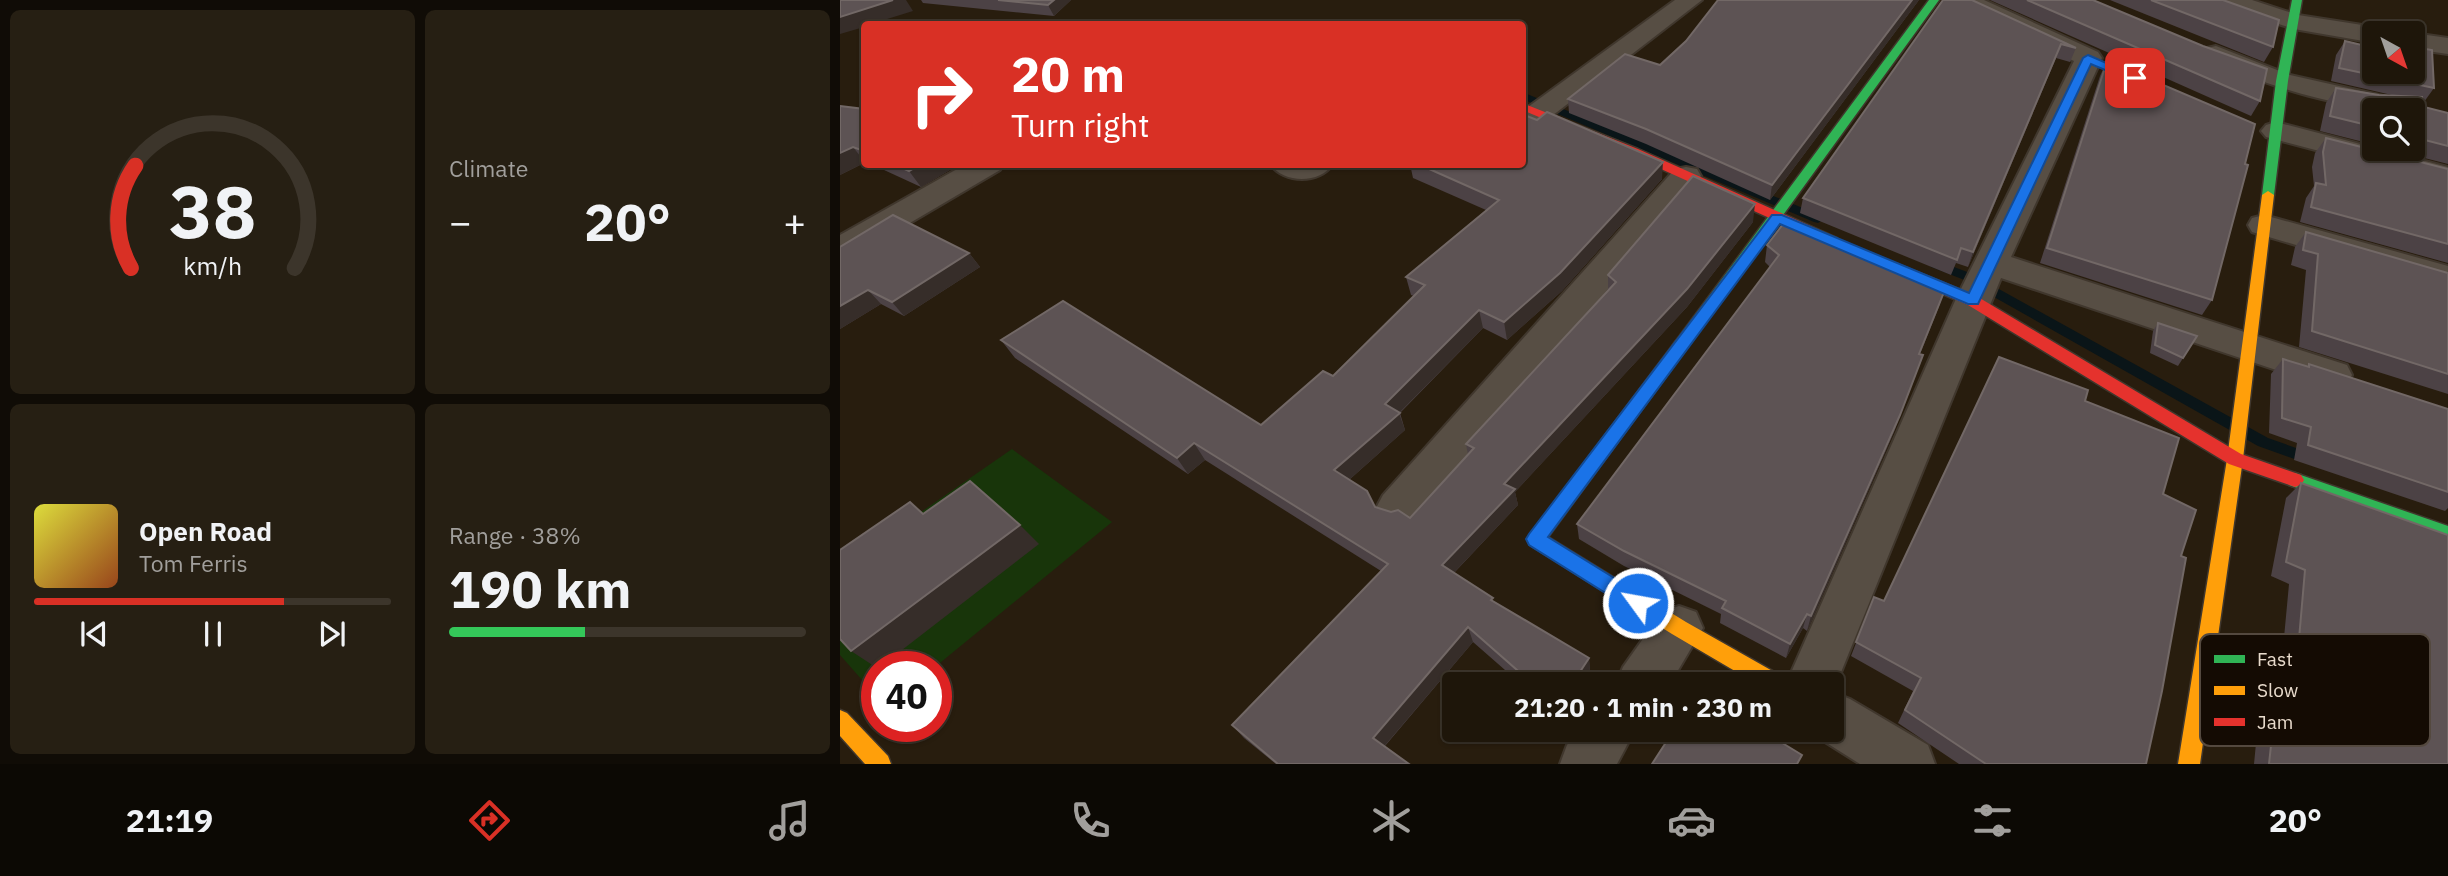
<!DOCTYPE html>
<html lang="en">
<head>
<meta charset="utf-8">
<style>
  body { margin:0; font-family:"IBM Plex Sans",sans-serif; background:#261f13; color:#f1f3f6; height:100vh; display:flex; flex-direction:column; font-size:26px; white-space:nowrap }
  * { box-sizing:border-box; margin:0 }
  p { font-size:23px; color:#a19f9c }
  .icon { flex:none; width:38px; height:38px; fill:none; stroke:currentColor; stroke-width:2; stroke-linecap:round; stroke-linejoin:round }
  .map { position:relative; flex:1; overflow:hidden }
  .side { display:flex; flex-direction:column; gap:10px; padding:10px; background:#100c06; width:840px }
  .side>* { flex:none }
  .top-card { position:absolute; left:21px; top:21px; width:665px; height:147px; border-radius:7px; box-shadow:0 2px 5px #0004,0 0 0 2px #3c352b; background:#d93025; color:#fff; overflow:hidden }
  .needle { width:46px; rotate:140deg }
  .tools { position:absolute; left:1522px; top:21px; display:grid; gap:14px }
  .tools a { display:grid; place-items:center; width:63px; height:63px; border-radius:7px; background:#1e160a; box-shadow:0 2px 5px #0004,0 0 0 2px #3c352b; font-size:35px }
  .speed { position:absolute; left:21px; top:651px; display:flex; gap:14px; font-size:35px; font-weight:700; text-align:center }
  .speed>* { display:grid; place-content:center; width:91px; height:91px; border-radius:50%; background:#1e160a; box-shadow:0 2px 5px #0004,0 0 0 2px #3c352b; line-height:1 }
  .speed .limit { border:10px solid #d22; background:#fff; color:#111 }
  .pin { position:absolute; display:grid; place-items:center; width:60px; height:60px; color:#fff; margin:-30px; border-radius:14px; box-shadow:0 4px 10px #0006 }
  .me { position:absolute; width:77px; margin:-38px; rotate:302deg; stroke-linejoin:round; filter:drop-shadow(0 0 5px #0008) }
  .turn { display:flex; align-items:center; gap:24px; height:147px; padding:0 35px; font-size:32px }
  .turn .icon { width:91px; height:91px; stroke-width:2.5 }
  .turn b { display:block; font-size:49px; line-height:60px }
  .big { font-size:52px; font-weight:700; line-height:1.1 }
  .side .widget { flex:1; display:flex; flex-direction:column; justify-content:center; gap:10px; min-width:0; padding:0 24px; border-radius:10px; background:#261f13 }
  .side .dial { align-items:center; gap:0 }
  .dial svg { height:182px; overflow:visible; fill:none; stroke:#3c352b; stroke-width:7; stroke-linecap:round; text-anchor:middle }
  .dial text { fill:#f1f3f6; stroke:none }
  .song { display:flex; align-items:center; gap:21px }
  .cover { width:84px; height:84px; border-radius:10px; background:linear-gradient(135deg,hsl(60 70% 55%),hsl(20 70% 35%)) }
  .played { height:7px; border-radius:4px; background:linear-gradient(90deg,#d93025 70%,#3c352b 70%) }
  .keys { display:flex; justify-content:space-around; direction:ltr }
  .heat { display:flex; justify-content:space-between; align-items:center; font-size:38px; direction:ltr }
  .charge { height:10px; border-radius:5px; background:linear-gradient(90deg,#34c759 38%,#3c352b 0) }
  .side .tiles { flex:1; display:grid; gap:10px; grid-template-columns:repeat(2,1fr) }
  .trip { position:absolute; left:602px; top:672px; width:402px; height:70px; border-radius:7px; background:#1e160a; box-shadow:0 2px 5px #0004,0 0 0 2px #3c352b; font-weight:700; line-height:70px; text-align:center }
  .menu { display:flex; height:112px; justify-content:space-around; align-items:center; background:#0c0904; color:#a19f9c }
  .menu .icon { width:49px; height:49px }
  .menu .selected { color:#d93025 }
  .menu b { font-size:32px; color:#f1f3f6 }
  main { display:flex; flex:1; min-height:0 }
  .map>svg:first-child { display:block }
</style>
</head>
<body>
<main>
<section class="side">
<div class="tiles">
<div class="widget dial"><svg viewBox="0 0 100 80">
<path d="M14 69A42 42 0 1 1 86 69"/>
<path d="M14 69A42 42 0 0 1 16 24" stroke="#d93025"/>
<text x="50" y="56" font-size="32" font-weight="700">38</text>
<text x="50" y="72" font-size="11">km/h</text>
</svg></div>
<div class="widget"><p>Climate</p>
<div class="heat"><a>−</a><b class="big">20°</b><a>+</a></div>
</div>
<div class="widget">
<div class="song"><i class="cover"></i><div><b>Open Road</b><p>Tom Ferris</p></div></div>
<div class="played"></div>
<div class="keys"><svg class="icon" aria-label="previous" viewBox="0 0 24 24"><path d="M18 5L8 12l10 7zM5 5v14"/></svg><svg class="icon" aria-label="pause" viewBox="0 0 24 24"><path d="M8 5v14M16 5v14"/></svg><svg class="icon" aria-label="next" viewBox="0 0 24 24"><path d="M6 5l10 7-10 7zM19 5v14"/></svg></div>
</div>
<div class="widget"><p>Range · 38%</p><b class="big">190 km</b><div class="charge"></div></div>
</div>
</section>
<div class="map">
<svg width="1608" height="764" viewBox="0 0 1608 764">
  <rect width="100%" height="100%" fill="#281d0e"/>
  <polygon fill="#18350a" points="172,449 272,522 95,667 37,667 37,697 0,655 0,568"/>
  <g fill="none" stroke-linecap="round" stroke-linejoin="round">
    <g fill="#0a1518" fill-rule="evenodd">
      <polygon points="682,92 982,216 984,219 978,223 974,222 682,99"/>
      <polygon points="1095,260 1130,273 1428,438 1476,455 1479,459 1476,463 1471,465 1418,446 1122,279 1091,267 1089,264"/>
    </g>
    <defs>
      <g id="street">
        <polygon points="835,0 862,0 708,119 698,121 688,119 684,113 688,107"/>
        <polygon points="1112,0 1144,0 1258,52 1262,58 1171,257 1507,365 1512,375 1507,385 1493,389 1161,278 993,692 1010,699 1088,745 1095,764 1020,764 974,735 972,730 992,730 992,684 946,684 1115,301 1234,61 1115,5"/>
        <polygon points="1376,0 1412,0 1458,15 1535,27 1546,33 1535,33 1535,43 1454,29 1379,5"/>
        <polygon points="1573,33 1608,38 1608,54 1573,49"/>
        <path d="M1376 46 1450 75 1579 104 1583 110 1579 116 1573 117V110C1499 110 1435 88 1367 60L1363 54 1367 48Z"/>
        <polygon points="1436,122 1608,167 1608,185 1426,137 1421,131 1426,125"/>
        <polygon points="126,164 164,164 160,170 12,257 0,260 0,235"/>
        <path d="M430 164H493C480 184 444 184 430 164Z"/>
        <polygon points="846,167 857,169 861,176 857,183 573,521 558,526 543,521 536,508 543,495 835,169"/>
        <polygon points="1424,215 1608,266 1608,290 1412,232 1408,225 1412,218"/>
        <polygon points="839,606 856,612 863,628 830,684 776,684 783,667 822,612"/>
        <polygon points="738,730 795,730 777,764 720,764 727,745"/>
      </g>
      <g id="fast">
        <polygon points="1089,0 1099,0 846,349 836,349 833,345 836,341"/>
        <polygon points="1452,0 1462,0 1448,81 1434,195 1428,199 1422,195 1436,81"/>
        <polygon points="1455,473 1608,526 1608,542 1449,485 1446,480 1449,475"/>
      </g>
      <g id="slow">
        <polygon points="1428,191 1434,195 1403,459 1360,764 1338,764 1387,459 1422,195"/>
        <polygon points="841,339 849,345 846,349 708,537 846,622 943,677 946,684 917,684 832,634 690,545 687,539 836,341"/>
        <polygon points="0,710 7,713 48,756 51,764 25,764 0,736"/>
      </g>
      <g id="jam">
        <polygon points="682,103 798,149 997,238 999,241 997,244 987,244 790,155 682,110"/>
        <polygon points="1057,264 1138,297 1401,454 1461,475 1464,480 1461,485 1455,487 1389,464 1128,305 1052,272 1050,269"/>
      </g>
    </defs>
    <use href="#street" stroke="#40372d" stroke-width="4"/>
    <use href="#fast" stroke="#40372d" stroke-width="3"/>
    <use href="#slow" stroke="#40372d" stroke-width="3"/>
    <use href="#jam" stroke="#40372d" stroke-width="3"/>
    <use href="#street" fill="#574e44" fill-rule="evenodd"/>
    <use href="#fast" fill="#30b455" fill-rule="evenodd"/>
    <use href="#slow" fill="#ff9f0a" fill-rule="evenodd"/>
    <use href="#jam" fill="#e5322d" fill-rule="evenodd"/>
  </g>
  <g fill="#4c4245">
    <polygon points="81,0 231,0 214,16 83,3"/>
    <polygon points="1079,0 930,200 806,144 729,113 728,99 820,65"/>
    <polygon points="1103,0 1236,48 1230,62 1216,58 1128,267 1116,263 1111,275 960,213 963,198"/>
    <polygon points="1150,0 1253,0 1420,101 1411,116"/>
    <polygon points="1270,0 1383,0 1433,47 1424,62"/>
    <polygon points="1505,41 1528,46 1531,41 1594,88 1584,102 1583,102 1584,107 1608,113 1608,164 1549,149 1573,149 1573,110 1535,110 1535,145 1480,131 1486,103 1496,88 1539,95 1556,96 1491,81 1496,55"/>
    <polygon points="1267,61 1372,300 1362,315 1200,263 1260,76"/>
    <polygon points="24,109 24,163 0,175"/>
    <polygon points="1486,138 1608,169 1608,263 1460,222 1466,198 1474,186 1472,167 1475,153"/>
    <polygon points="31,164 120,164 81,187"/>
    <polygon points="570,164 682,164 822,179 722,291 667,340 643,328 560,413 565,430 509,480 535,507 570,518 628,455 626,444 768,290 768,275 913,222 847,307 675,492 678,505 614,573 654,602 749,658 750,672 743,684 681,684 633,642 545,746 569,764 436,764 404,738 392,725 541,571 365,460 348,474 175,358 161,340 421,425 493,376 574,296 571,295 566,277 646,210 573,178"/>
    <polygon points="1466,232 1608,273 1608,394 1459,347 1466,270 1451,265 1455,247"/>
    <polygon points="927,245 1100,304 1080,354 1054,432 967,631 963,628 946,658 880,623 881,614 784,566 739,539 737,524 930,267 925,262"/>
    <polygon points="0,247 129,253 140,267 64,316 41,304 0,329"/>
    <polygon points="1318,323 1357,336 1338,366 1310,353 1313,331"/>
    <polygon points="1443,359 1467,366 1469,364 1608,409 1608,508 1605,511 1454,460 1457,443 1429,433 1431,374"/>
    <polygon points="1245,401 1323,494 1341,556 1306,764 1119,764 1058,723 1073,691 1011,656 1034,597 1044,601"/>
    <polygon points="1461,483 1608,764 1414,764 1419,712 1436,700 1438,702 1449,584 1431,576 1446,498"/>
  </g>
  <g fill="#362d29">
    <polygon points="53,0 66,0 73,11 31,24 24,24 24,27 0,34 0,17"/>
    <polygon points="214,0 231,0 214,16 208,5"/>
    <polygon points="1072,0 1079,0 930,200 932,185"/>
    <polygon points="1221,44 1216,58 1128,267 1133,252"/>
    <polygon points="13,147 24,161 24,163 0,175 0,153"/>
    <polygon points="823,162 822,179 722,291 667,340 664,322"/>
    <polygon points="81,164 120,164 81,187 69,171"/>
    <polygon points="915,204 913,222 847,307 675,492 678,505 607,580 602,565 664,484"/>
    <polygon points="129,253 140,267 64,316 52,302"/>
    <polygon points="1106,287 1100,304 1073,371 1079,354"/>
    <polygon points="28,290 41,304 0,329 0,306"/>
    <polygon points="639,310 643,328 559,413 565,430 501,487 494,470 545,404"/>
    <polygon points="1083,355 1054,432 967,631 971,616"/>
    <polygon points="354,443 365,460 348,474 337,458"/>
    <polygon points="180,525 199,544 40,667 37,668 11,651"/>
    <polygon points="967,614 963,628 946,658 950,644"/>
    <polygon points="628,627 633,642 541,750 533,738"/>
    <polygon points="749,658 750,672 743,684 732,684"/>
  </g>
  <g fill="#5d5354" stroke="#726866" stroke-width="2">
    <polygon points="0,0 53,0 0,17"/>
    <polygon points="158,0 214,0 208,5"/>
    <polygon points="878,0 1072,0 932,185 806,129 728,99 785,54 820,65 846,41"/>
    <polygon points="1103,0 1132,0 1236,48 1221,44 1133,252 1121,248 1117,260 963,198"/>
    <polygon points="1187,0 1253,0 1363,46 1427,69 1420,101"/>
    <polygon points="1311,0 1383,0 1439,20 1433,47"/>
    <polygon points="1505,41 1530,47 1531,41 1535,42 1535,72 1573,72 1573,47 1592,50 1594,88 1499,68"/>
    <polygon points="1267,61 1415,124 1405,164 1408,165 1372,300 1207,248"/>
    <polygon points="1496,88 1539,95 1582,97 1584,107 1608,113 1608,146 1573,137 1573,110 1535,110 1535,127 1490,116"/>
    <polygon points="0,106 24,109 24,151 13,147 0,153"/>
    <polygon points="707,112 823,162 720,273 664,322 639,310 545,404 560,413 494,470 527,491 535,507 551,512 558,510 570,518 634,448 626,444 776,282 768,275 853,176 915,204 847,289 664,484 675,489 602,565 653,598 651,600 749,658 732,684 693,684 628,627 533,738 569,764 438,764 392,725 548,564 354,443 337,458 161,340 223,301 421,425 483,371 493,376 585,285 566,277 659,200 578,164 682,164 682,114 697,120"/>
    <polygon points="1486,138 1608,169 1608,244 1471,207 1476,183 1486,185 1483,152"/>
    <polygon points="54,164 81,164 69,171"/>
    <polygon points="53,215 129,253 52,302 28,290 0,306 0,247"/>
    <polygon points="947,219 1106,287 1079,354 1083,355 1060,415 971,616 967,614 950,644 882,608 886,601 784,551 737,524 939,255 927,245"/>
    <polygon points="1466,232 1608,273 1608,374 1472,331 1478,254 1463,250"/>
    <polygon points="1318,323 1357,336 1343,358 1315,345"/>
    <polygon points="1159,357 1248,390 1245,401 1339,438 1323,494 1356,510 1341,556 1346,558 1322,691 1306,764 1146,764 1065,710 1081,678 1016,642 1034,597 1044,601"/>
    <polygon points="1443,359 1469,367 1469,364 1608,409 1608,492 1468,445 1471,427 1442,418"/>
    <polygon points="130,481 180,525 11,651 0,639 0,550 70,502 83,514"/>
    <polygon points="1461,483 1608,535 1608,764 1429,764 1436,700 1453,708 1465,570 1446,562"/>
    <polygon points="834,730 921,730 962,755 957,764 812,764"/>
  </g>
  <polygon fill="#1a73e8" stroke="#114b97" stroke-width="2" points="1248,55 1301,78 1291,81 1251,64 1138,304 1128,304 940,224 708,537 805,597 808,603 805,609 798,612 791,609 689,545 686,539 689,534 932,215 942,215 1129,293 1243,58"/>
  <rect x="1360" y="634" width="230" height="112" rx="10" fill="#140b03" stroke="#54493f" stroke-width="2"/>
  <rect x="1374" y="655" width="31" height="8" fill="#30b455"/>
  <rect x="1374" y="686" width="31" height="9" fill="#ff9f0a"/>
  <rect x="1374" y="718" width="31" height="8" fill="#e5322d"/>
  <g font-size="19" fill="#e8dbcc">
    <text x="1417" y="666">Fast</text>
    <text x="1417" y="697">Slow</text>
    <text x="1417" y="729">Jam</text>
  </g>
</svg>
<div class="tools">
<a><svg class="needle" viewBox="-14 -14 28 28"><path d="M0-13l5 13h-10z" fill="#e53935"/><path d="M0 13l5-13h-10z" fill="#a19f9c"/></svg></a>
<a><svg class="icon" aria-label="search" viewBox="0 0 24 24"><circle cx="10" cy="10" r="6"/><path d="M15 15l6 6"/></svg></a>
</div>
<div class="speed"><div class="limit">40</div></div>
<div class="pin" style="left:1295px;top:78px;background:#d93025"><svg class="icon" aria-label="arrive" viewBox="0 0 24 24"><path d="M6 21V4h12l-3 4 3 4H6"/></svg></div>
<svg class="me" style="left:798px;top:603px" viewBox="-20 -20 40 40"><circle r="17" fill="#1a73e8" stroke="#fff" stroke-width="3"/><path d="M0-11L8 9 0 5-8 9z" fill="#fff"/></svg>
<div class="trip">21:20 · 1 min · 230 m</div>
<div class="top-card">
<div class="turn"><svg class="icon" aria-label="right" viewBox="0 0 24 24"><path d="M7 20v-9h11M14 6l5 5-5 5"/></svg><div><b>20 m</b>Turn right</div></div>
</div>
</div>
</main>
<nav class="menu">
<b>21:19</b>
<svg class="icon selected" aria-label="directions" viewBox="0 0 24 24"><path d="M12 3l9 9-9 9-9-9zM9 14v-3h6M13 9l2 2-2 2"/></svg>
<svg class="icon" aria-label="music" viewBox="0 0 24 24"><path d="M9 18V5l10-2v13"/><circle cx="6" cy="18" r="3"/><circle cx="16" cy="16" r="3"/></svg>
<svg class="icon" aria-label="phone" viewBox="0 0 24 24"><path d="M5 4h4l2 5-3 2q2 4 5 5l2-3 5 2v4C11 20 4 13 5 4z"/></svg>
<svg class="icon" aria-label="climate" viewBox="0 0 24 24"><path d="M12 3v18M4 7l16 10M4 17L20 7"/></svg>
<svg class="icon" aria-label="car" viewBox="0 0 24 24"><path d="M5 17H2v-5l4-1 3-4h7l3 4 3 1v5h-3M9 17h6M6 11h13"/><circle cx="7" cy="17" r="2"/><circle cx="17" cy="17" r="2"/></svg>
<svg class="icon" aria-label="filters" viewBox="0 0 24 24"><path d="M4 7h16M4 17h16"/><circle cx="9" cy="7" r="2"/><circle cx="15" cy="17" r="2"/></svg>
<b>20°</b>
</nav>
</body>
</html>
